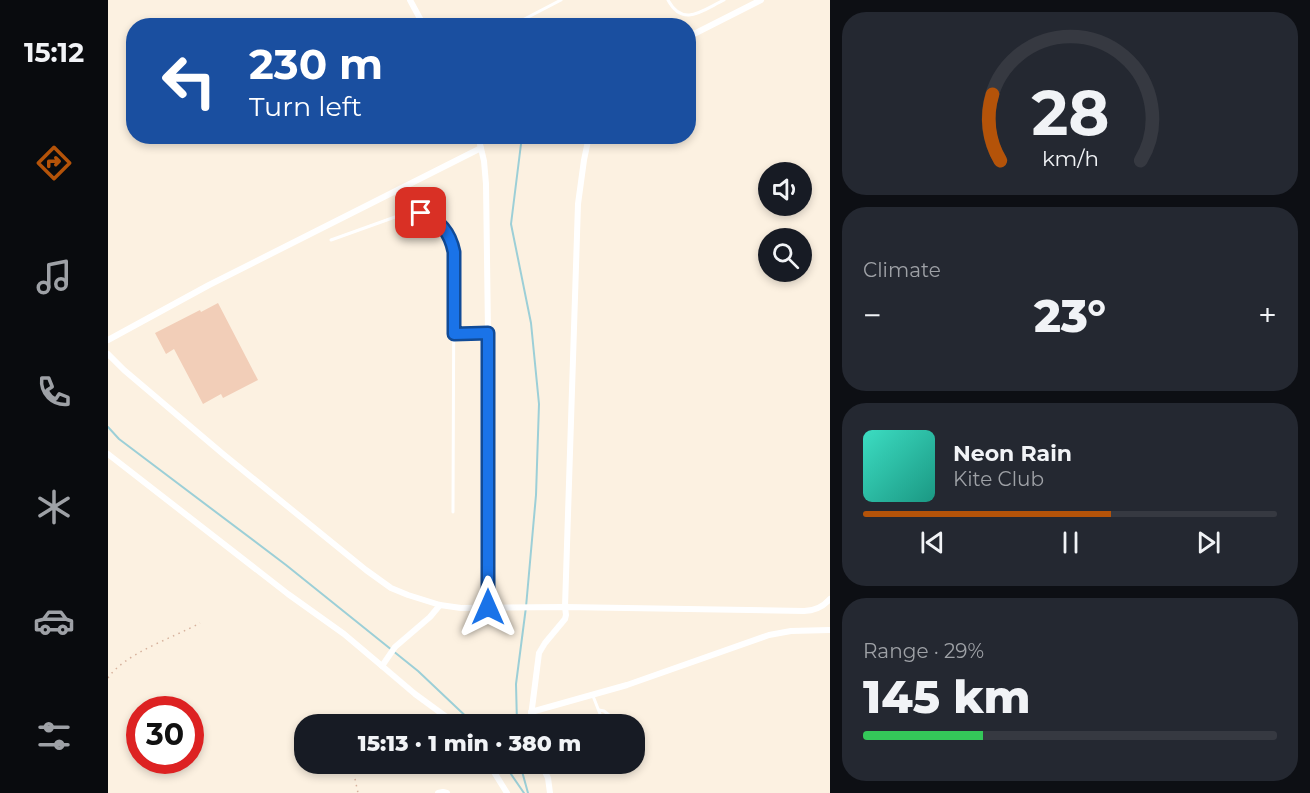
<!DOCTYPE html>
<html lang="en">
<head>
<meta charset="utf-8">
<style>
  body { margin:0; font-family:Montserrat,sans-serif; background:#242831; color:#f1f3f6; height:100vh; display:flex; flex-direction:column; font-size:22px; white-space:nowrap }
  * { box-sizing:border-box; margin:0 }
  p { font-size:20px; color:#9ea1a6 }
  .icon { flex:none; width:33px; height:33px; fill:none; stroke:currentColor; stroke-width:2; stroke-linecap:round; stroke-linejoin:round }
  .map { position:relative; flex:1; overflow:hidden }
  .panel { display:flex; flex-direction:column; gap:12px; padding:12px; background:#0d0f14; width:480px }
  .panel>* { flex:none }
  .guide { position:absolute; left:18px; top:18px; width:570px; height:126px; border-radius:24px; box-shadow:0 3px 9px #0003; background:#1a4fa0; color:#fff; overflow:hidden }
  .buttons { position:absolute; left:650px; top:162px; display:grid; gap:12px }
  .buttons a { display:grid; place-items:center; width:54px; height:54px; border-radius:50%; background:#171b24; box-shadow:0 3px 9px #0003; font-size:30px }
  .speed { position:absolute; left:18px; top:696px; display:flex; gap:12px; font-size:30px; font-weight:700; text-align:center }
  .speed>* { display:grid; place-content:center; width:78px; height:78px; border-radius:50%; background:#171b24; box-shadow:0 3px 9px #0003; line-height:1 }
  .speed .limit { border:9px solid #d22; background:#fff; color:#111 }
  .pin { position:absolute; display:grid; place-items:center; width:51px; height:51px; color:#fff; margin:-26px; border-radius:12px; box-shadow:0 3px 9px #0006 }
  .me { position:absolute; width:66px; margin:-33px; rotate:0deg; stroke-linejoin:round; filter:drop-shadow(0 0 4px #0008) }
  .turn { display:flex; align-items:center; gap:21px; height:126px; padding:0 24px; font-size:27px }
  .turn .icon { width:78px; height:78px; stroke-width:2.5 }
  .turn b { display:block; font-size:42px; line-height:51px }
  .big { font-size:45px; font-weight:800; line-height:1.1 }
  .panel .tile { flex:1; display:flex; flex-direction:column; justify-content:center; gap:9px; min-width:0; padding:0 21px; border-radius:24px; background:#242831 }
  .panel .dial { align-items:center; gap:0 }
  .dial svg { height:156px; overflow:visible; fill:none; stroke:#363941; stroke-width:7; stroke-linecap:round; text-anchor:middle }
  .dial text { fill:#f1f3f6; stroke:none }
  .song { display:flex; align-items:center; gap:18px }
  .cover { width:72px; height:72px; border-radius:9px; background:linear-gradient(135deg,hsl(170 70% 55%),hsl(170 70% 35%)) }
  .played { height:6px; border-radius:3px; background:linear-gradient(90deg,#b45309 60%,#363941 60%) }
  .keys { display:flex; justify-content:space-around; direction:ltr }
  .heat { display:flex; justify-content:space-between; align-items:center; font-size:33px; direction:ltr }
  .charge { height:9px; border-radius:4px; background:linear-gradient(90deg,#34c759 29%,#363941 0) }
  .trip { position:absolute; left:186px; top:714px; width:351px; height:60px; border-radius:24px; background:#171b24; box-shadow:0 3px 9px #0003; font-weight:800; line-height:60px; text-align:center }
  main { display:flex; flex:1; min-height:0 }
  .dock { display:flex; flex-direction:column; width:108px; justify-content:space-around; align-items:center; background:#090b0e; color:#9ea1a6 }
  .dock .icon { width:42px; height:42px }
  .dock .current { color:#b45309 }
  .dock b { font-size:27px; color:#f1f3f6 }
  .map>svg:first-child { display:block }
</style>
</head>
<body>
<main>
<nav class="dock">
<b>15:12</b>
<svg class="icon current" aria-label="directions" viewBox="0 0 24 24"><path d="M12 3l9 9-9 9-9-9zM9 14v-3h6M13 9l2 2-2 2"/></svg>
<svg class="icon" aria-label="music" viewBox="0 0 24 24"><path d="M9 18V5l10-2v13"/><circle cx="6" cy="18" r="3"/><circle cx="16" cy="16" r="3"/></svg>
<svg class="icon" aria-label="phone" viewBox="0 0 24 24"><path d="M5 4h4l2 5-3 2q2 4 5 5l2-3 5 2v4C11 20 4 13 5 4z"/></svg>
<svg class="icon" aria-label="climate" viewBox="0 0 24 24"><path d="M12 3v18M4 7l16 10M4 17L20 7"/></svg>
<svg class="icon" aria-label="car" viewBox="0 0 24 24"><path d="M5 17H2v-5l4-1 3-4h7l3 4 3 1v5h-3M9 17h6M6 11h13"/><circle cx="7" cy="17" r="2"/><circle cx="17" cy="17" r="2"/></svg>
<svg class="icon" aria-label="filters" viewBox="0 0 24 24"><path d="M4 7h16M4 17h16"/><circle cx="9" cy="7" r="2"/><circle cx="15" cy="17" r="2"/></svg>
</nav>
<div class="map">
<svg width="722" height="793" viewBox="0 0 722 793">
  <rect width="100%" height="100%" fill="#fcf1e1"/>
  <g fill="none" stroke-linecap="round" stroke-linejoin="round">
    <g stroke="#9ccfd7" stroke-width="2">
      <polyline points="0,427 11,439 178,565 310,671 366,724"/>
      <polyline points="409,724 408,684 418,607 428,495 431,404 423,323 403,224 414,136"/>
      <polyline points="396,764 416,793"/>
      <polyline points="412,764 420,793"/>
    </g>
  </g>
  <polygon fill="#f2ceb8" points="110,303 150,380 115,398 113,394 95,404 66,349 58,354 47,333 92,310 93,312"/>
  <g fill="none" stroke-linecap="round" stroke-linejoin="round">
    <g stroke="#d6b19c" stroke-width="1.5" stroke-dasharray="1.5 4.5" stroke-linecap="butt">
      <path d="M0 678C17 653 65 638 92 623"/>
      <polyline points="247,779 250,793"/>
    </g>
    <g stroke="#fff" stroke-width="3">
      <path d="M560 0C575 28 595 10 616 0"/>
      <polyline points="403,26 453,0"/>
      <path d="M223 240 301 212C325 213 342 228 346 252L345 512"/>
      <polyline points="346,334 378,333"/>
      <polyline points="485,696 496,724"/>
      <polyline points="491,710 496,711 512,724"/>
      <polyline points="526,746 526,750"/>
    </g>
    <g stroke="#fff" stroke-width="6">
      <polyline points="302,0 316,26"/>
      <polyline points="580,37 653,0"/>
      <polyline points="370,136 376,161 378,184 380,332 380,607"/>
      <polyline points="0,340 101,285 373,148"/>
      <path d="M0 354 16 370 115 454 258 570 283 588 300 595 332 605 353 608 457 607 696 611C706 611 715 607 722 599"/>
      <polyline points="0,454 180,594 236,634 274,666"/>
      <polyline points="332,605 322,617 287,647 274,666 307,694 348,724"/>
      <polyline points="423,712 519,685 661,635 683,631 722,630"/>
      <polyline points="422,724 431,653 437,643 457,619 458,615 457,607 470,204 476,160 481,136"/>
      <polyline points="381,764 399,793"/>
      <polyline points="433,764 440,778 442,793"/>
      <polyline points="330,793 335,792 339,793"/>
    </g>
  </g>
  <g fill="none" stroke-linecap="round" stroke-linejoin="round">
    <defs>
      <path id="route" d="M313 213C332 220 342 232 346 252V334L380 333V607"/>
    </defs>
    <use href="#route" stroke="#114b97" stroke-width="15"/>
    <use href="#route" stroke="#1a73e8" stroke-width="10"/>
  </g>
</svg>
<div class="buttons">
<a><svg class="icon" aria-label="sound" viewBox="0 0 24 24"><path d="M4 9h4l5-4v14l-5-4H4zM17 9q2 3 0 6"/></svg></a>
<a><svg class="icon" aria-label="search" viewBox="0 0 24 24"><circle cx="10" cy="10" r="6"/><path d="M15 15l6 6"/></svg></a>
</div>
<div class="speed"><div class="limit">30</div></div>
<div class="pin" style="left:313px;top:213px;background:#d93025"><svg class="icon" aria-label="arrive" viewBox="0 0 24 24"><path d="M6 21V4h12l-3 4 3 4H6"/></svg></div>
<svg class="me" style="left:380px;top:607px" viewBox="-20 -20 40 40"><path d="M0-17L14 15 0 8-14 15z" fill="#1a73e8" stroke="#fff" stroke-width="4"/></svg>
<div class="trip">15:13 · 1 min · 380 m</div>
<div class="guide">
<div class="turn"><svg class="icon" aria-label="left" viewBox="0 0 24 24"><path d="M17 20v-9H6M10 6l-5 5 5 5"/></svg><div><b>230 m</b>Turn left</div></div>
</div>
</div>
<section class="panel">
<div class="tile dial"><svg viewBox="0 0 100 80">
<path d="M14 69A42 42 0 1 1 86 69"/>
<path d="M14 69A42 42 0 0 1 10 35" stroke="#b45309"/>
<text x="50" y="56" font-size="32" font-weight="700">28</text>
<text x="50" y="72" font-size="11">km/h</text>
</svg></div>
<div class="tile"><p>Climate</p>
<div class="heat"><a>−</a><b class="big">23°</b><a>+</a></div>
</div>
<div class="tile">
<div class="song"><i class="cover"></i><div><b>Neon Rain</b><p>Kite Club</p></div></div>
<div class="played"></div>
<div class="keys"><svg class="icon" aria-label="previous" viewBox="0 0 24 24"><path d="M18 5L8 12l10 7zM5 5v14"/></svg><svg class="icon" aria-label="pause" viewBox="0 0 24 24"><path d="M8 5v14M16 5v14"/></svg><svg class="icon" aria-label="next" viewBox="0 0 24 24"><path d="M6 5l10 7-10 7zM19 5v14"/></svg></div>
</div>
<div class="tile"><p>Range · 29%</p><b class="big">145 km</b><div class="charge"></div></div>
</section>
</main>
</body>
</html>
